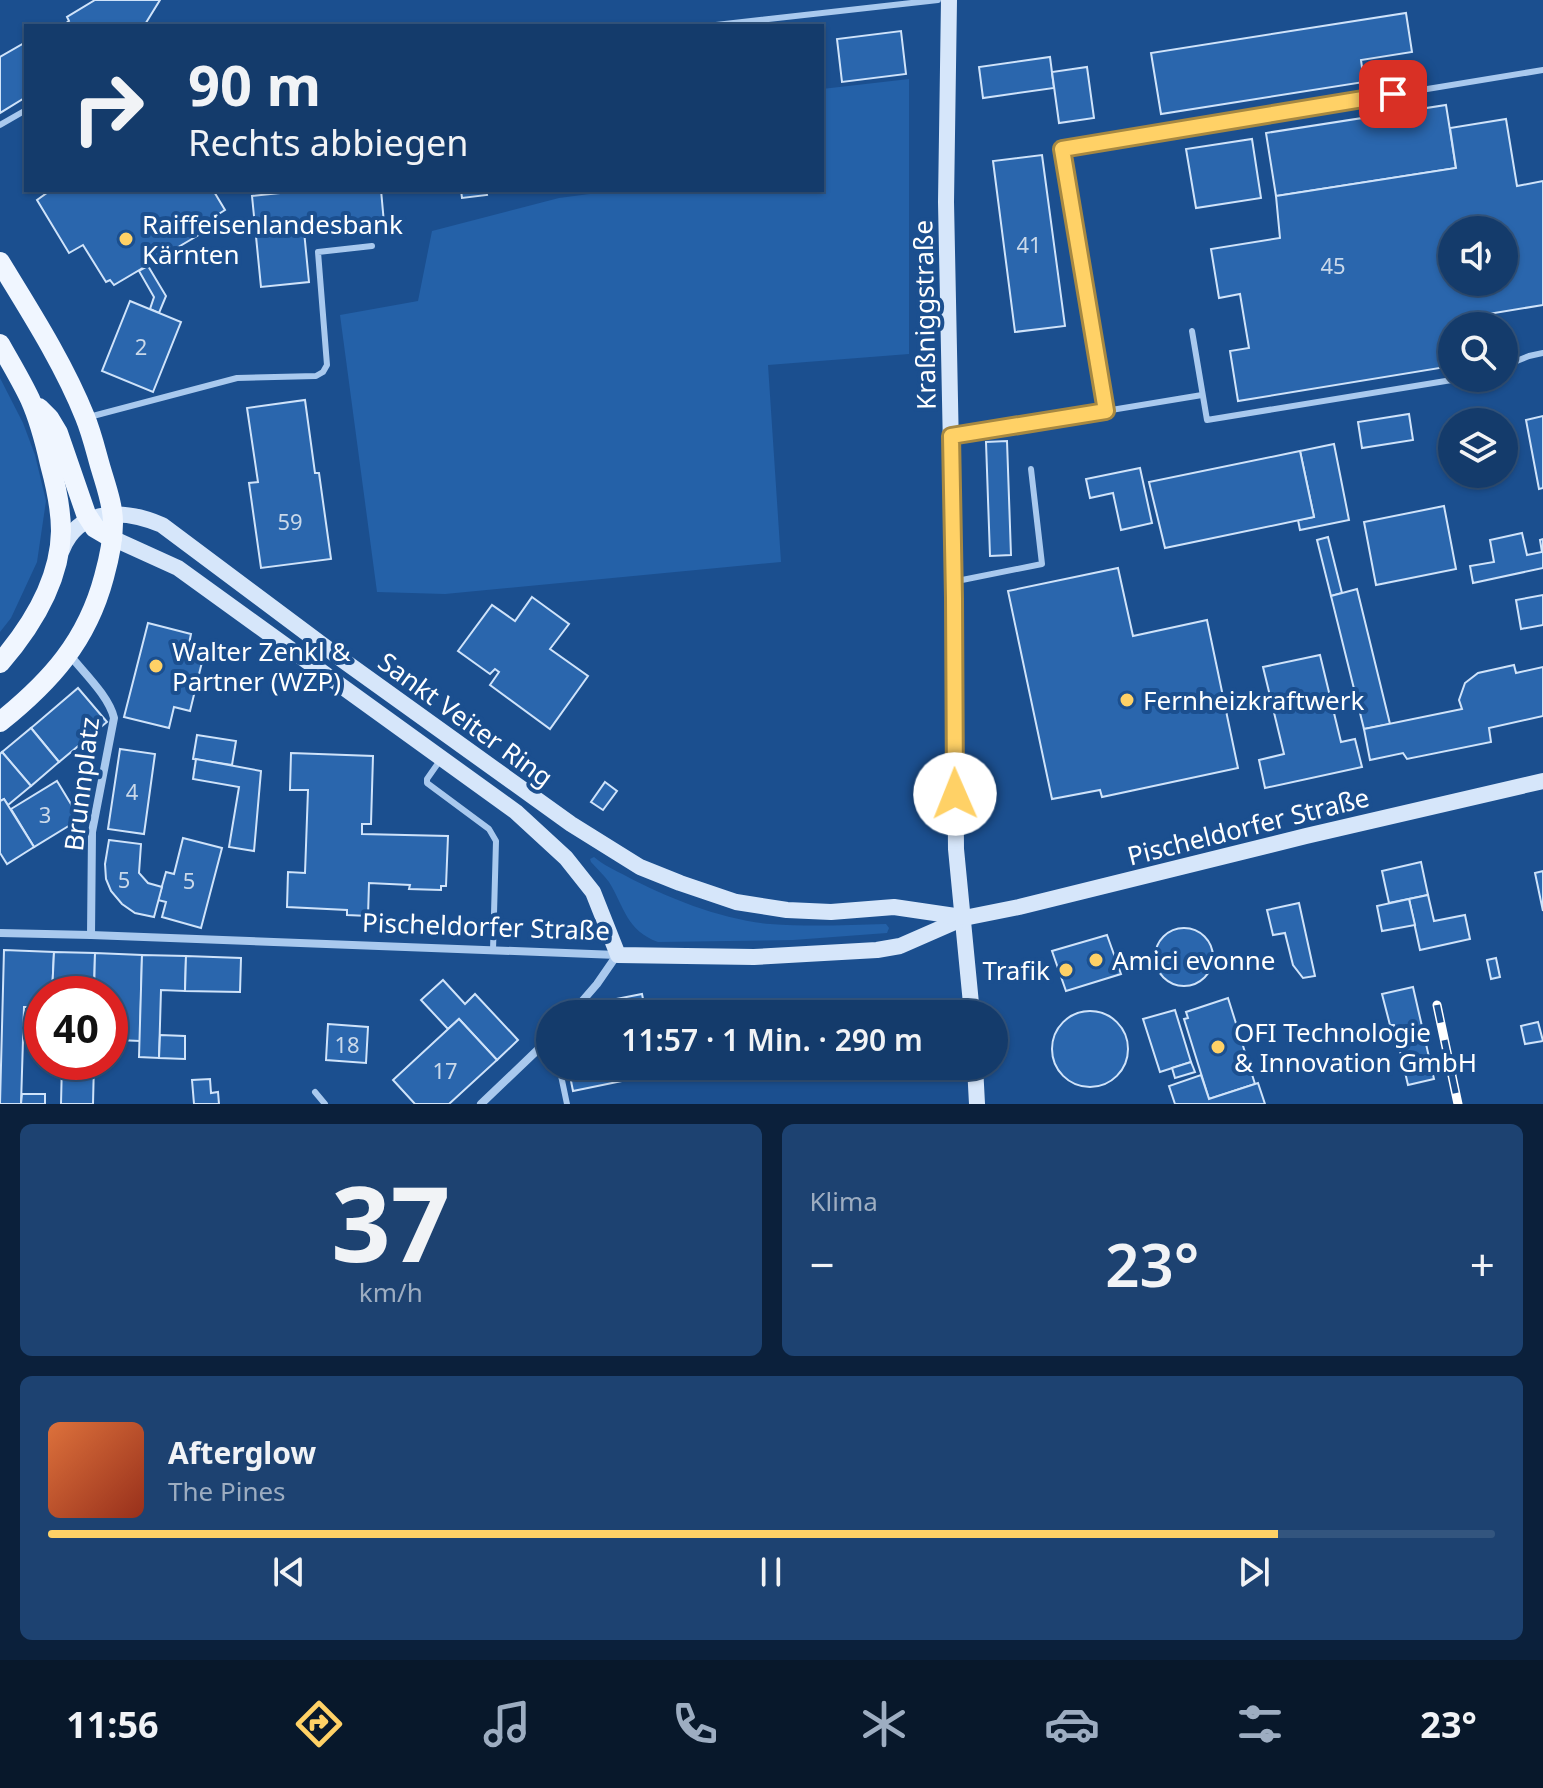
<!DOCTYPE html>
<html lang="de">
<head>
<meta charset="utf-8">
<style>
  body { margin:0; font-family:"Noto Sans",sans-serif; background:#1d4271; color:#f1f3f6; height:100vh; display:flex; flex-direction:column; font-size:30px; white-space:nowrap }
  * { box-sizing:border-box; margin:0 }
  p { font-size:26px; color:#9dadc1 }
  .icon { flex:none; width:44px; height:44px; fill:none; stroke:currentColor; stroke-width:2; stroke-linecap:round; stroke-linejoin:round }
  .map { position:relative; height:1104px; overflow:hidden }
  .panel { display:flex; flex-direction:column; gap:20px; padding:20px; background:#0b203b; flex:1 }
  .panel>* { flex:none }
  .top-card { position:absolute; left:24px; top:24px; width:800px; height:168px; border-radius:0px; box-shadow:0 2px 6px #0004,0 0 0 2px #33557e; background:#143b6b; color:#f1f3f6; overflow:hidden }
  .tools { position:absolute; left:1438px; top:216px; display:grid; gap:16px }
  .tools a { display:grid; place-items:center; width:80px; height:80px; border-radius:50%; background:#143b6b; box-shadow:0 2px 6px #0004,0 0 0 2px #33557e; font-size:40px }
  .speed { position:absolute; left:24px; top:976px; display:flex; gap:16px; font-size:40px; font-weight:700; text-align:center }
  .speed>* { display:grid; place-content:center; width:104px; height:104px; border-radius:50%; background:#143b6b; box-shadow:0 2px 6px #0004,0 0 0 2px #33557e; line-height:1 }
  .speed .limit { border:12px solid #d22; background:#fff; color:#111 }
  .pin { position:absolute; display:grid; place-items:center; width:68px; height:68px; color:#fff; margin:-34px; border-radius:16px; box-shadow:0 4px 12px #0006 }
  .me { position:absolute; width:88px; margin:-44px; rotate:359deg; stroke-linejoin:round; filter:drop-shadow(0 0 6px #0008) }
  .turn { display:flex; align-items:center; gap:28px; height:168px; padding:0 32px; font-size:36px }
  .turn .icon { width:104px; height:104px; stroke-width:2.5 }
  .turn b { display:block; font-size:56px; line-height:68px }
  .big { font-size:60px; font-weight:600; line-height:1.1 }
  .panel .tile { flex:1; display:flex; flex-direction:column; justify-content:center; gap:12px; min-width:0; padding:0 28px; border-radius:12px; background:#1d4271 }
  .panel .dial { align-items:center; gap:0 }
  .dial b { font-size:104px; line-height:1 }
  .song { display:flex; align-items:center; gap:24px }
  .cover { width:96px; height:96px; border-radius:12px; background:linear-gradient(135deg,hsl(20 70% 55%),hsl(10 70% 35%)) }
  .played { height:8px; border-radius:4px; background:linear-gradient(90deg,#ffd166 85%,#33557e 85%) }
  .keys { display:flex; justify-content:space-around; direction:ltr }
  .heat { display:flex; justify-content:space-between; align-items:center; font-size:44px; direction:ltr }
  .panel .tiles { flex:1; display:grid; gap:20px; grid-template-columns:1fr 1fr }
  .tile:last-child { grid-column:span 2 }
  .trip { position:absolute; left:536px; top:1000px; width:472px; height:80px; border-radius:40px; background:#143b6b; box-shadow:0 2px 6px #0004,0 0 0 2px #33557e; font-weight:600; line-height:80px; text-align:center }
  .tabs { display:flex; height:128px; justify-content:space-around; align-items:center; background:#08182b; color:#9dadc1 }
  .tabs .icon { width:56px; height:56px }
  .tabs .active { color:#ffd166 }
  .tabs b { font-size:36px; color:#f1f3f6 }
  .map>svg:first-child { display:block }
</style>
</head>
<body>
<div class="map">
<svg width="1543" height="1104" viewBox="0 0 1543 1104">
  <rect width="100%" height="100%" fill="#1b4f8f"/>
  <g fill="#2461a8">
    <polygon points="909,79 909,354 768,365 781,562 445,594 377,592 340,315 418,301 432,231 559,198 620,190 822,190 822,89"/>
    <polygon points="0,378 23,423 35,455 46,501 37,562 11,618 0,632"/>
    <path d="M594 857C603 865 615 870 626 876 667 898 723 920 770 924 809 927 848 925 886 924L889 928 887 933 793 940 658 942C626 930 625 908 609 882 604 875 597 869 591 862L590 859Z"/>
  </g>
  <g fill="#2a66ad" stroke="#cfe3fa" stroke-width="2" fill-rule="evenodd">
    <polygon points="95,0 160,0 144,26 62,26 69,21 67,17"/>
    <polygon points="1406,13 1412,52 1361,60 1364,82 1161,114 1151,53"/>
    <polygon points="901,31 906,74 842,82 837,39"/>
    <polygon points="26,42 26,97 0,113 0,57"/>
    <polygon points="1050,57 1054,88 983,98 979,67"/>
    <polygon points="1087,67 1094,118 1059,123 1052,72"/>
    <polygon points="1446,105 1456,168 1276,196 1266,133"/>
    <path d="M1506 119 1517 186 1543 181V305L1470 317 1471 326H1452V366L1238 401 1230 351 1249 348 1240 294 1219 298 1211 249 1280 238 1276 196 1456 168 1450 128ZM1452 230H1504V282H1452Z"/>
    <polygon points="1252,139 1261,198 1196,208 1186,149"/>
    <polygon points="1042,155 1065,326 1015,332 993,161"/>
    <polygon points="51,190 213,190 225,210 198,227 202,233 114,285 110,280 106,282 83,245 69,253 37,200"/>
    <polygon points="309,190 381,190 384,223 304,231 309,282 261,287 252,196"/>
    <polygon points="461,190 486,190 487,195 462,198"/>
    <polygon points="148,266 166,296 159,313 150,309 154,297 139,271"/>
    <polygon points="130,301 181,322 153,392 102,371"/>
    <polygon points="305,400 315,473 319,473 331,559 261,568 249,483 258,482 247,408"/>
    <polygon points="1409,414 1413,440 1362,448 1358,422"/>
    <polygon points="1543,416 1543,488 1539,489 1526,420"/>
    <polygon points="1007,441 1011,555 990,556 986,442"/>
    <polygon points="1334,444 1349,520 1300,530 1298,520 1314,517 1300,451"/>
    <polygon points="1300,451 1314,517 1165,548 1149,482"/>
    <polygon points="1140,468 1152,523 1121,530 1113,493 1090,498 1086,479"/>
    <polygon points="1444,506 1456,569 1376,585 1364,522"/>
    <polygon points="1522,533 1527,555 1542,552 1540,540 1543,539 1543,568 1473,583 1470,566 1494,562 1490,540"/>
    <polygon points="1328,537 1342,593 1331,596 1317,540"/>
    <polygon points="1118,568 1133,636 1207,620 1238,768 1102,797 1100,790 1052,799 1008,591"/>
    <polygon points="1357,589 1390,724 1364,729 1331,596"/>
    <polygon points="1543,595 1543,625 1521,629 1516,600"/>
    <polygon points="532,597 569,624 550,649 588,676 550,729 490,685 499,672 495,669 490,674 458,651 492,605 515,621"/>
    <polygon points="148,623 191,634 187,654 203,658 190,711 174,707 169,728 124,717"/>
    <polygon points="1320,655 1341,742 1355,739 1362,767 1265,788 1259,760 1284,754 1263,667"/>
    <polygon points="1514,665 1516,673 1543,667 1543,716 1489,728 1491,742 1407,759 1403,753 1370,760 1364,729 1462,709 1459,700 1465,683 1478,673"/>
    <polygon points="78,688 107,722 59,762 31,728"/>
    <polygon points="31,728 59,762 31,786 2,752"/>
    <polygon points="197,735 236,741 232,765 193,759"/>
    <polygon points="120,749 155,754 144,834 108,829"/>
    <polygon points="2,752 31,786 8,805 4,799 0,801 0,754"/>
    <polygon points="291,753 373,756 371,824 362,824 362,834 448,836 446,886 441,886 441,890 409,889 410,885 369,883 368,916 347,915 347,910 287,907 288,872 305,873 308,790 290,790"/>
    <polygon points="196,759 261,771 254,851 229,847 239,787 193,779"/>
    <polygon points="57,781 80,819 34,847 11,809"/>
    <polygon points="605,782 617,791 603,810 591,802"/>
    <polygon points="4,799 34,847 7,864 0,853 0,801"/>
    <polygon points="183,838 222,848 201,928 162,917 166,902 158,900 166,872 174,874"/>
    <polygon points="109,840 141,844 139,873 148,883 162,887 154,917 135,913 122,904 111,891 106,879 105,864"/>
    <polygon points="1421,862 1428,895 1389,903 1382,871"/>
    <polygon points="1543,871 1543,911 1535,873"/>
    <polygon points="1428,895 1434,921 1465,915 1470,939 1420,950 1409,899"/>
    <polygon points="1409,899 1415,925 1382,931 1377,906"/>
    <polygon points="1299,903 1315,976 1303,978 1293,965 1285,933 1273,935 1267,910"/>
    <circle cx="1184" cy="957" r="29"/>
    <polygon points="1107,935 1121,974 1066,991 1052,951"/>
    <polygon points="4,950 54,952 52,994 42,994 42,1007 24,1007 21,1104 0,1104"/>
    <polygon points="54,952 95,953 94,994 52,994"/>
    <polygon points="95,953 142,955 140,1041 118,1040 119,1001 110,1001 110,994 94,994"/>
    <polygon points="142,955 186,956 185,991 161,990 159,1058 139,1057"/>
    <polygon points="186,956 241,958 240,992 185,991"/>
    <polygon points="1496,958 1500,977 1491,979 1487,960"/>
    <polygon points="443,980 465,1004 475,994 518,1040 497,1060 459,1019 448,1029 421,1000"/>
    <polygon points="1413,987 1434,1079 1408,1085 1394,1025 1390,1025 1382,994"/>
    <polygon points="642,994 646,1014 614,1014 611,1000"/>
    <polygon points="1228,998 1255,1084 1209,1099 1184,1019 1188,1018 1186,1012"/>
    <polygon points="1175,1010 1191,1062 1160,1072 1143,1019"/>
    <circle cx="1090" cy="1049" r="38"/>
    <polygon points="459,1019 497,1060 449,1104 415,1104 393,1080"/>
    <polygon points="1538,1022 1543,1041 1525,1044 1521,1026"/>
    <polygon points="328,1024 368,1027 366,1063 326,1060"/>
    <polygon points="160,1035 185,1036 185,1059 159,1058"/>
    <polygon points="62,1062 94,1062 93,1104 61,1104"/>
    <polygon points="1191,1062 1195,1072 1175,1078 1172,1068"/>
    <polygon points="568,1066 624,1066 627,1080 573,1091"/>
    <polygon points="1201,1075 1209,1099 1258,1083 1265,1104 1175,1104 1169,1086"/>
    <polygon points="210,1079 211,1093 218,1092 219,1104 194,1104 192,1080"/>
    <polygon points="22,1094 45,1094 45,1104 21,1104"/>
  </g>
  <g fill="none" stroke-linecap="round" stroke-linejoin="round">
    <g stroke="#a9c9ee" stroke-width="6">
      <polyline points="707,26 938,0"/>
      <polyline points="0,125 26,110"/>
      <polyline points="1192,331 1207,420 1464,378"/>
      <polyline points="1504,366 1529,356 1543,353"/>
      <polyline points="1106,411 1062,149 1543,70"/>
      <polyline points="89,417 237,378 316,376 323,372 327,365 318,252 372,246"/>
      <polyline points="954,436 1202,395"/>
      <polyline points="957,581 1042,564 1031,469"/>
      <polyline points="441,759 427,779 427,783 489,829 496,841 493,950"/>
      <polyline points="559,1066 567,1104"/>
      <polyline points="315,1092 325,1104"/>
    </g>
    <g stroke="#a9c9ee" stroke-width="8">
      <path d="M69 654C83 672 109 696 114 718L92 832 91 935"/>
      <polyline points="0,933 91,935 617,955"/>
      <polyline points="571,1014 597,984 617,955"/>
      <polyline points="481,1104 550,1038"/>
    </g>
    <g stroke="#d6e6fa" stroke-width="16">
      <polyline points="949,0 946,202 954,598 956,849 972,1014"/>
      <polyline points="112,538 178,568 516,812 566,858 593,892 618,955 754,957 877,950 900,946 964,918 1019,907 1306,836 1543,781"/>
      <path d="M62 550C79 507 125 509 162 525L344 661 571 824 640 867 680 883 736 902 787 910 831 912 894 907 962 917"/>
      <polyline points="975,1066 977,1104"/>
    </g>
    <g stroke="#f0f6ff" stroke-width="20">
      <path d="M0 262C30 311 64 364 85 417 92 434 96 452 101 469 106 486 113 505 113 523 113 541 109 559 104 577 87 641 51 681 0 722"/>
      <path d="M0 344C10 362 21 380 30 399 39 419 45 442 50 464 56 486 61 508 61 531 60 581 32 626 0 663"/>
      <polyline points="39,408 49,418 58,433 86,514 95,528 112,538"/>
    </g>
    <defs>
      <polyline id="rail" points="1437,1005 1458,1104"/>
    </defs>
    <use href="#rail" stroke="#fff" stroke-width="9"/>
    <use href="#rail" stroke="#1b4f8f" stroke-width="6" stroke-dasharray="18" stroke-linecap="butt"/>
  </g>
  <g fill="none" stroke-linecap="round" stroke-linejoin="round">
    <defs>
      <polyline id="route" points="955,794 954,598 951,436 1106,411 1062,149 1393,94"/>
    </defs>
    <use href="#route" stroke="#a68842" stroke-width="20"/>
    <use href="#route" stroke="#ffd166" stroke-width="14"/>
  </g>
  <g fill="#ffd166" stroke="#1b4f8f" stroke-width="3">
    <circle cx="126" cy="239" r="8"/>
    <circle cx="156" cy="666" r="8"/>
    <circle cx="1127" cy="700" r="8"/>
    <circle cx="1096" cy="960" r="8"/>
    <circle cx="1066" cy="970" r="8"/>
    <circle cx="1218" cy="1047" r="8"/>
  </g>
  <g text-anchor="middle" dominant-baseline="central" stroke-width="8" stroke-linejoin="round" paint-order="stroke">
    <g font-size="22" fill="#cad9ea">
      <text x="1029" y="244">41</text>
      <text x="1333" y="265">45</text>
      <text x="141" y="346">2</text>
      <text x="290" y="521">59</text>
      <text x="132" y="791">4</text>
      <text x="45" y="814">3</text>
      <text x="124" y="879">5</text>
      <text x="189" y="880">5</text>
      <text x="347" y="1044">18</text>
      <text x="445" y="1070">17</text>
    </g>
    <g font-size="26" fill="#fff" stroke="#1b4f8f" text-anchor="start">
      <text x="142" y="224">Raiffeisenlandesbank<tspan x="142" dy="30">Kärnten</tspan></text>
      <text x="172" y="651">Walter Zenkl &amp;<tspan x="172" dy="30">Partner (WZP)</tspan></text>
      <text x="1143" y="700">Fernheizkraftwerk</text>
      <text x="1112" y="960">Amici evonne</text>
      <text x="1050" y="970" text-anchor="end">Trafik</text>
      <text x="1234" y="1032">OFI Technologie<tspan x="1234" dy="30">&amp; Innovation GmbH</tspan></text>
    </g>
    <g font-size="26" fill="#fff" stroke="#1b4f8f">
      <text transform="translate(924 315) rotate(-91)">Kraßniggstraße</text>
      <text transform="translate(466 719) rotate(36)">Sankt Veiter Ring</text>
      <text transform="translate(81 784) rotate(-83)">Brunnplatz</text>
      <text transform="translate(1248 826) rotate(-14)">Pischeldorfer Straße</text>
      <text transform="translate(486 926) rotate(2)">Pischeldorfer Straße</text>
    </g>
  </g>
</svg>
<div class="tools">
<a><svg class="icon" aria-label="sound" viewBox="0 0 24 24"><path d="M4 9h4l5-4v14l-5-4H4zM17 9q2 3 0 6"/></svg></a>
<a><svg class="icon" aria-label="search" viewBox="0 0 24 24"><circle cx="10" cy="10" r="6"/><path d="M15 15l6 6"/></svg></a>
<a><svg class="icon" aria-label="layers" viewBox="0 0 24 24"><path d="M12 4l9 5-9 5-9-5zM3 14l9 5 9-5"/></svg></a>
</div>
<div class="speed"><div class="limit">40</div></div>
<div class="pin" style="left:1393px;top:94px;background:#d93025"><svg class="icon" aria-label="arrive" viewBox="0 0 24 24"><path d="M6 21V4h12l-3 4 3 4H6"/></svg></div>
<svg class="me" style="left:955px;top:794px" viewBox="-20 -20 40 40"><circle r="19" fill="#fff"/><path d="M0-13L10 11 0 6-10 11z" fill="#ffd166"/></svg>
<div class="trip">11:57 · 1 Min. · 290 m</div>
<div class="top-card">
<div class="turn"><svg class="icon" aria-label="right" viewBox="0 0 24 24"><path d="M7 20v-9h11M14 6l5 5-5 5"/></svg><div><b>90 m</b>Rechts abbiegen</div></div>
</div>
</div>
<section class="panel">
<div class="tiles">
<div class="tile dial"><b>37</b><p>km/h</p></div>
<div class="tile"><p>Klima</p>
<div class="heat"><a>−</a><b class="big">23°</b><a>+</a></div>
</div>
<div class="tile">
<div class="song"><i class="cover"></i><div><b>Afterglow</b><p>The Pines</p></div></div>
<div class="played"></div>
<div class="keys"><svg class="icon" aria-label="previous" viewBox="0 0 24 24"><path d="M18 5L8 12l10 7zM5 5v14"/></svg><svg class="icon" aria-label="pause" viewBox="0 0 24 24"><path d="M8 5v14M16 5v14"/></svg><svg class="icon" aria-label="next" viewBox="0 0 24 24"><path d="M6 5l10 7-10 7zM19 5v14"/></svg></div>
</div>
</div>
</section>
<nav class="tabs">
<b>11:56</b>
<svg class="icon active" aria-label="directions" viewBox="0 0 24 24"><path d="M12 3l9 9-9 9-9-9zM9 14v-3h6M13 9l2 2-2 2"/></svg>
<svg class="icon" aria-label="music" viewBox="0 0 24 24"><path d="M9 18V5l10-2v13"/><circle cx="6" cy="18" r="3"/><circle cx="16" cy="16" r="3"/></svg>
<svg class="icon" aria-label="phone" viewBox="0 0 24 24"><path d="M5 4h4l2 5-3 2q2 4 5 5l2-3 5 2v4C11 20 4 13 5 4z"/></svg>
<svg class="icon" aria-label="climate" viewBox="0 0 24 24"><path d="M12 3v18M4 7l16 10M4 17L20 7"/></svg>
<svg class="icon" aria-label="car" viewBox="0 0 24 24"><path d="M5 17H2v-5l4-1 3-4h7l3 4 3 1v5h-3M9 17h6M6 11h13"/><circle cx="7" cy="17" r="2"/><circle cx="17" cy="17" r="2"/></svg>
<svg class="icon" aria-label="filters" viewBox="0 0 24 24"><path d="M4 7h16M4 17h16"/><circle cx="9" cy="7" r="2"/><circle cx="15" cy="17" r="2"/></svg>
<b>23°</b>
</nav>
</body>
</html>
